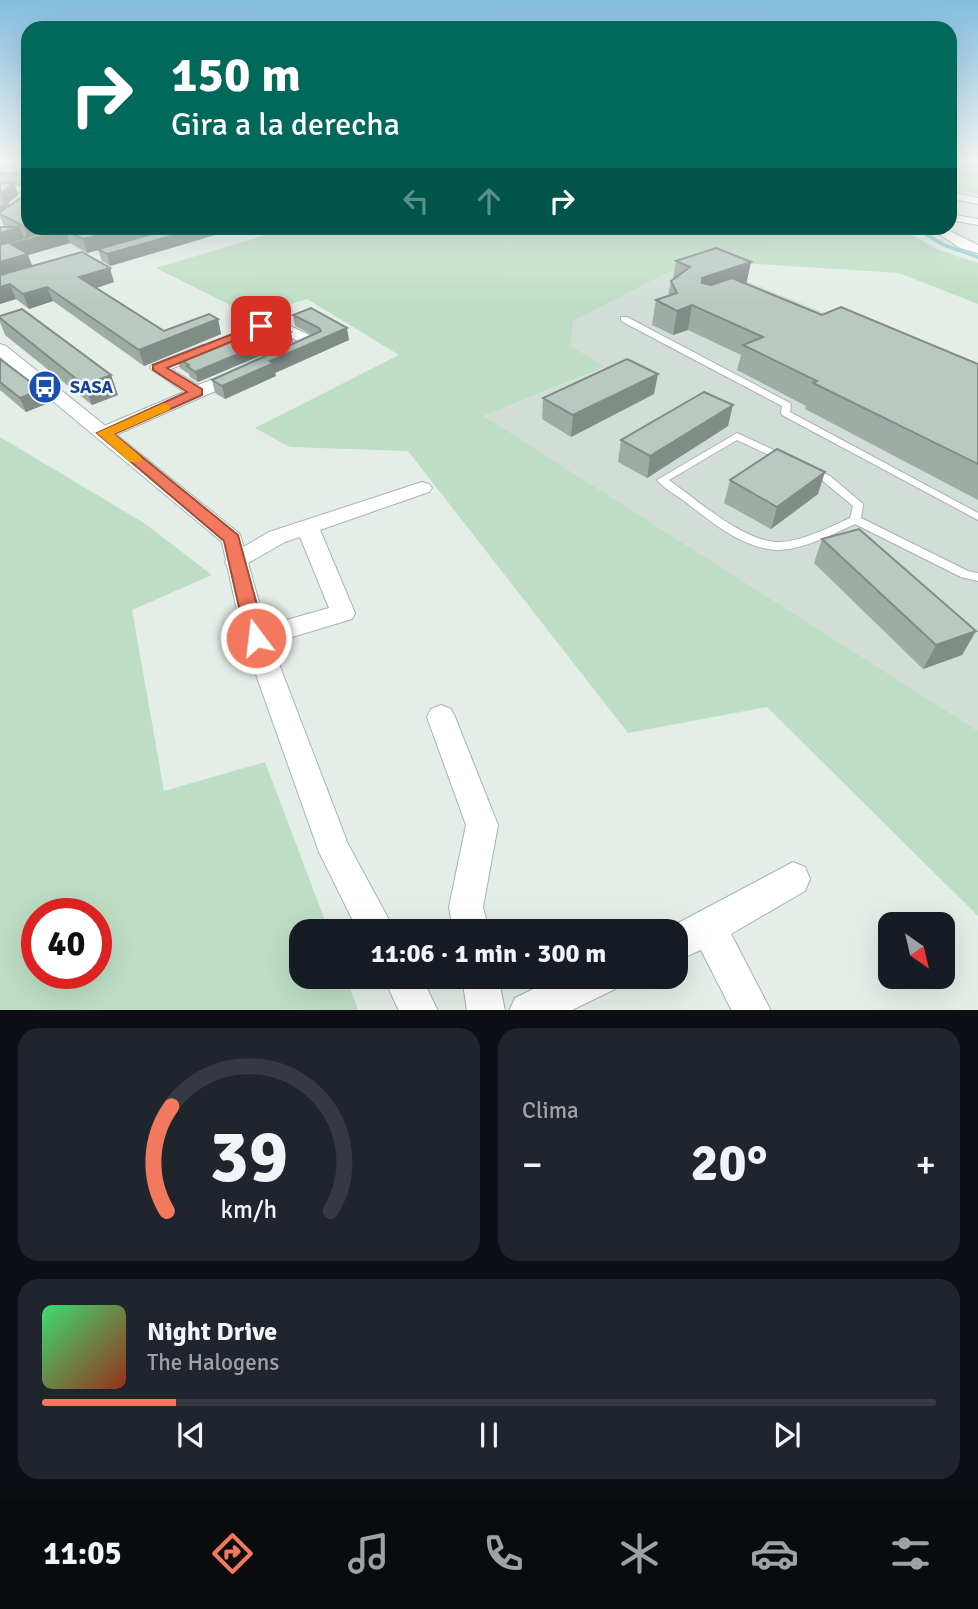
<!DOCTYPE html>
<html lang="es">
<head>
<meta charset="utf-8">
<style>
  body { margin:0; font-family:Signika,sans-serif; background:#20242c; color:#f1f3f6; height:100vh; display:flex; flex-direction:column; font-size:26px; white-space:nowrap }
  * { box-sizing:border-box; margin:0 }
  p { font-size:23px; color:#9ea1a6 }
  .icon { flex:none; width:38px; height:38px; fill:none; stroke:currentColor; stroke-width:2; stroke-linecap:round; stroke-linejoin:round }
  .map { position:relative; height:1010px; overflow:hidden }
  .details { display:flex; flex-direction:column; gap:18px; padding:18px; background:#0d0f14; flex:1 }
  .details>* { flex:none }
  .banner { position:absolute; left:21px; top:21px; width:936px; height:214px; border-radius:21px; box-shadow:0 7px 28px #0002; background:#00695c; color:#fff; overflow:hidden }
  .needle { width:46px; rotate:146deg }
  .controls { position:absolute; left:878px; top:912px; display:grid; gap:14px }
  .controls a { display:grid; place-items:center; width:77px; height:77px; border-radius:14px; background:#171b24; box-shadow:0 7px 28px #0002; font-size:35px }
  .speed { position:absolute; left:21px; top:898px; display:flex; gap:14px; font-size:35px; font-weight:700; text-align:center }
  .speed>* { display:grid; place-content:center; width:91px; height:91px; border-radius:50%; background:#171b24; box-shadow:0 7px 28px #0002; line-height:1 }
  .speed .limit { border:10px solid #d22; background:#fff; color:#111 }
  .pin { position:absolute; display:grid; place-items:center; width:60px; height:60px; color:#fff; margin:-30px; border-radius:14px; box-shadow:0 4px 10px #0006 }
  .me { position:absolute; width:77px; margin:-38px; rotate:345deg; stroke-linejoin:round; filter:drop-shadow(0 0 5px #0008) }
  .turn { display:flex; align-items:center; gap:24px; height:147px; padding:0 35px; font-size:32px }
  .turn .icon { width:91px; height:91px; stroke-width:2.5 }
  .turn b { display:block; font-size:49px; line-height:60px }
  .lanes { display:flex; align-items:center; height:66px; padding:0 35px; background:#0003; justify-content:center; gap:35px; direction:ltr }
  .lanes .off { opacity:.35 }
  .big { font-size:52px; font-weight:700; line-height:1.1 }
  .details .widget { flex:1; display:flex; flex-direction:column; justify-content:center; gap:10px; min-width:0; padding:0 24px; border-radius:21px; background:#20242c }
  .details .dial { align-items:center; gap:0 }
  .dial svg { height:182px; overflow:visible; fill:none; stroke:#363941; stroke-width:7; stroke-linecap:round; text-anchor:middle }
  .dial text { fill:#f1f3f6; stroke:none }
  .song { display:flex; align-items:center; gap:21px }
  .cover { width:84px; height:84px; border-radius:10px; background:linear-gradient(135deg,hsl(140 70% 55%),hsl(10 70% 35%)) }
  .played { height:7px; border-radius:4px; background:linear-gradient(90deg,#f2795d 15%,#363941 15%) }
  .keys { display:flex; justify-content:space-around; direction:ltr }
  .heat { display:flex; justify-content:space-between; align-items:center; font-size:38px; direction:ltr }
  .details .tiles { flex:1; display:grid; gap:18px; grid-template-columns:1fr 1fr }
  .widget:last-child { grid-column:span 2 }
  .trip { position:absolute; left:289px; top:919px; width:399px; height:70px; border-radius:21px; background:#171b24; box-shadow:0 7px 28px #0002; font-weight:700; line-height:70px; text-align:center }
  .tab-bar { display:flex; height:112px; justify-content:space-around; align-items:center; background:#090b0e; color:#9ea1a6 }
  .tab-bar .icon { width:49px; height:49px }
  .tab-bar .selected { color:#f2795d }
  .tab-bar b { font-size:32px; color:#f1f3f6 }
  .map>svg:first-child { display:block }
</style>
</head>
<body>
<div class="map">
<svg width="978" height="1011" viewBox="0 0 978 1011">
  <rect width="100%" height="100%" fill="#e4ede8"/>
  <polygon fill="#d2ddd7" points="694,260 978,375 978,731 484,416 604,368 571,346 573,321"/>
  <g fill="#bddec4" fill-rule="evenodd">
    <polygon points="950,162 978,162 978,195 950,190"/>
    <polygon points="289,228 899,228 939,250 978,263 978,304 899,273 694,260 573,321 571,346 605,367 484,416 978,731 978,916 767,707 628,733 408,451 290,447 255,428 399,355 307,299 252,316 156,268"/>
    <path d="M0 437 144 523 212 575 132 610 164 791 265 762 329 931H301V976L346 977 358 1010H0ZM37 914H96V973H37Z"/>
  </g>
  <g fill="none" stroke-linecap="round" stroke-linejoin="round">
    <polyline stroke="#8ccbd2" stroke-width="2.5" points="915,228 930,237"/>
    <polyline stroke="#8ccbd2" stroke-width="3.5" points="927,235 944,245 978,257"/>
    <defs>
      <g id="lane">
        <polygon points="621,317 627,317 790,403 791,405 790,412 978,513 978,520 782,415 781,413 782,406 621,321"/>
        <path d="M737 433 830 476 862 503 863 505 861 518 968 571 978 573V581L961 577 855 524C834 534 801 550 778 550 742 549 709 520 683 500 674 494 664 488 657 480ZM737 440 822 480 853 506 850 518C830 527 799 543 777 542 743 541 697 500 669 480Z"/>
      </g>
      <g id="street">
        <polygon points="28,186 28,192 0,193 0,187"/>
        <polygon points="950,192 978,198 978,204 950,198"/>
        <polygon points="950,214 978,219 978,225 950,220"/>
        <polygon points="930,228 944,228 978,245 978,253 960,248"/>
        <path d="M277 320 318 339 320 342 318 345C301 349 289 332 274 330 266 329 264 331 257 326L260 323Z"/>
        <polygon points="203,345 211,350 209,353 171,369 198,385 239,369 245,370 247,374 245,378 111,437 97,437 95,433 97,429 184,392 150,368 152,365"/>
        <polygon points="422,482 429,484 432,488 429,492 320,530 355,613 352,619 256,648 247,645 243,638 247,631 329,608 300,537 285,542 236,570 228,568 225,562 228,556 269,532"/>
        <polygon points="441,705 451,709 455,717 498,825 483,907 489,931 453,931 449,907 466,825 427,717 431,709"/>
        <polygon points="793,862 805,867 810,879 805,891 731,934 771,1011 732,1011 701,950 676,961 676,931 663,931"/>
        <polygon points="462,976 498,976 505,1011 467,1011"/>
        <polygon points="560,976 620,976 615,989 570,1011 509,1011 515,998"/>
      </g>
      <g id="secondary">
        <polygon points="0,344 6,346 240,534 269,638 348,844 395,931 358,931 319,852 243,638 222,542 0,357"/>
        <polygon points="383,976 421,976 438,1011 399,1011"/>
      </g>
    </defs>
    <use href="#lane" stroke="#a6b5af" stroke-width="2"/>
    <use href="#street" stroke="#a6b5af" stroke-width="2"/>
    <use href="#secondary" stroke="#a2b9b0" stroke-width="2"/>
    <use href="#lane" fill="#fff" fill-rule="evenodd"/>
    <use href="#street" fill="#fff" fill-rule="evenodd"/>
    <use href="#secondary" fill="#fff" fill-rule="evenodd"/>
  </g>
  <g fill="#9faca6">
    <polygon points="28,162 28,185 15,185 18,195 8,203 28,228 214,228 215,235 110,266 102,261 98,250 87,253 70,243 28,255 32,266 114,282 96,288 164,331 218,319 221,334 144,366 53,301 29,309 16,299 0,304 6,227 4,226 0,217 0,163"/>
    <polygon points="676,261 751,262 746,283 822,315 978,364 978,500 805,409 806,406 737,370 741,355 688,330 673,335 652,325 656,300 668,296 671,281 673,279"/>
    <polygon points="293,315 349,340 275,373 276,376 225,399 215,393 212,380 312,335 295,326"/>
    <polygon points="0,316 111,375 118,395 92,405 5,335 0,322"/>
    <polygon points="293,342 198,382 190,377 189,374 180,368 177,358"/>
    <polygon points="0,359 46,404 26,412 0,390"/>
    <polygon points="654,394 571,437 542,419 543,398"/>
    <polygon points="728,426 647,478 618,462 621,440"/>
    <polygon points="730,480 818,494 771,529 724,503"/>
    <polygon points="822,539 976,631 962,655 923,669 814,563"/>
  </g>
  <g fill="#828c87">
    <polygon points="14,183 18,195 8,203 10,206 0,213 0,206 4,204 0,194"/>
    <polygon points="28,225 28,228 69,228 28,239 23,226"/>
    <polygon points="20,227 25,240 65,230 70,243 28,255 33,268 0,278 0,233"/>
    <polygon points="130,228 184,228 87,253 83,239"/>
    <polygon points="200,228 214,228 215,235 110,266 107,254"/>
    <polygon points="751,262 746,285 698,302 702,278"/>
    <polygon points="110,268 114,282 84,292 79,277"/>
    <polygon points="10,284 16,299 0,304 0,287"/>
    <polygon points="47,287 53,301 29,309 23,294"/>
    <polygon points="692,305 688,330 673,335 677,311"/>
    <polygon points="218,319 221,334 144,366 139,350"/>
    <polygon points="347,328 349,340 275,373 276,376 225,399 222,386 270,361"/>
    <polygon points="291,332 293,342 198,382 195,372"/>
    <polygon points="658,374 654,394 571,437 573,415"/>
    <polygon points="111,375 118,395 92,405 84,385"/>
    <polygon points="41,390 46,404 26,412 20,398"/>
    <polygon points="733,405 728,426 647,478 650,456"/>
    <polygon points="825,472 818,494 771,529 777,507"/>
    <polygon points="976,631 962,655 923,669 936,645"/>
  </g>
  <g fill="#b9c8c1" stroke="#828c87" stroke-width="2">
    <polygon points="12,162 28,162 28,172 26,173 0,173 0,163 10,163"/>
    <polygon points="0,183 14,183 0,194"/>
    <polygon points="26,189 28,189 28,225 23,226 0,214 0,212 25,195"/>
    <polygon points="0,227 20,227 0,233"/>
    <polygon points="58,228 130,228 83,239 65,230 11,244 28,254 0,262 0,245"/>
    <polygon points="174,228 200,228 107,254 98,249"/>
    <polygon points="716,248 751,262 702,278 702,283 711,285 732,278 822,315 841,307 978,364 978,464 813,383 817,381 743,345 763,337 692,305 677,311 656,300 677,293 671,281 690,267 676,261"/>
    <polygon points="82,252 110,268 79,277 164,331 209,314 218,319 139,350 47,287 23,294 10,284 0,287 0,275"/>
    <polygon points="311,308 347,328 270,361 274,363 222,386 212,380 321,331 319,328 293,315"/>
    <polygon points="22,309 111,375 84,385 0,318 0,316"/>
    <polygon points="263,323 273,323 291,332 195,372 187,366 189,365 177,358"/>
    <polygon points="0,359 41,390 20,398 0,382"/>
    <polygon points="627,359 658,374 573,415 543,398"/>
    <polygon points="704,392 733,405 650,456 621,440"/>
    <polygon points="777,449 825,472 777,507 730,480"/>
    <polygon points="859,529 976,631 936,645 822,539"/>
  </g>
  <linearGradient id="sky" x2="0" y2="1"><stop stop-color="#83bddf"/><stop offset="0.53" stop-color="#f3f7f5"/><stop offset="1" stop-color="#f3f7f5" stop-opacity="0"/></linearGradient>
  <rect width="978" height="303" fill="url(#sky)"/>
  <polygon fill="#f2795d" stroke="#9d4f3c" stroke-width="2" points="261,323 267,326 265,328 167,368 202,389 202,395 114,434 238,535 266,638 263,643 256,645 249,643 246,638 224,541 97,433 187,392 153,370 153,365"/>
  <polygon fill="#f59e0b" points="164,403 171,407 169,410 114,434 140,456 142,459 140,462 130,462 97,433"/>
  <defs>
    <symbol id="bus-disc" viewBox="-11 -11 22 22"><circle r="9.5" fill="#1a4fb4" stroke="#f4faf7"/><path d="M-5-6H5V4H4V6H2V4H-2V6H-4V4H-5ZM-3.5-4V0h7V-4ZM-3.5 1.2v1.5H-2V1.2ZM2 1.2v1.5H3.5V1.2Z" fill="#fff"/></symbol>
  </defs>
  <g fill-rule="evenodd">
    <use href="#bus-disc" x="26" y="368" width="38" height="38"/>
  </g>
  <g text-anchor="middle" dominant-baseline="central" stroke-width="5" stroke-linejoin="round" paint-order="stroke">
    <g font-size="18" font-weight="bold" fill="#164399" stroke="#f4faf7" text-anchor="start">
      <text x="70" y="387">SASA</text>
    </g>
  </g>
</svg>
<div class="controls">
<a><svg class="needle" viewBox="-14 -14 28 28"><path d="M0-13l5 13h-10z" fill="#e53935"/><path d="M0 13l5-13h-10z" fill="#9ea1a6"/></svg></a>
</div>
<div class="speed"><div class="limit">40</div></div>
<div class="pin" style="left:261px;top:326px;background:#d93025"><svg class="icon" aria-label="arrive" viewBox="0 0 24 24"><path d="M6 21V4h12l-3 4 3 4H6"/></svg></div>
<svg class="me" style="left:256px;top:638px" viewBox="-20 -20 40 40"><circle r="17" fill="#f2795d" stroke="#fff" stroke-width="3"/><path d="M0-11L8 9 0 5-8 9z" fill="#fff"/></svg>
<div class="trip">11:06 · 1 min · 300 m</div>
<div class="banner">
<div class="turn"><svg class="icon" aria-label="right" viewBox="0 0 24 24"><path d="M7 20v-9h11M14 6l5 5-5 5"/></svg><div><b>150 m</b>Gira a la derecha</div></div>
<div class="lanes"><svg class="icon off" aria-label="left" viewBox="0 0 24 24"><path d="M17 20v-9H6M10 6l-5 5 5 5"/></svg><svg class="icon off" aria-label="ahead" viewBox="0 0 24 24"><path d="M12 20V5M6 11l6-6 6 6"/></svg><svg class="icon" aria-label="right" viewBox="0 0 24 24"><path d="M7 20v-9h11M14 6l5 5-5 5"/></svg></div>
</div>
</div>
<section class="details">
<div class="tiles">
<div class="widget dial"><svg viewBox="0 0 100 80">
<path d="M14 69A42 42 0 1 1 86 69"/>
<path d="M14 69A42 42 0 0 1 16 23" stroke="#f2795d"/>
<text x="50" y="56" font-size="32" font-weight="700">39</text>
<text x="50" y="72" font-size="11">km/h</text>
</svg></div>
<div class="widget"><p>Clima</p>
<div class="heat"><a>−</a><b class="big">20°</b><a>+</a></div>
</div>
<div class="widget">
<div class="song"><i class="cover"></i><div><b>Night Drive</b><p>The Halogens</p></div></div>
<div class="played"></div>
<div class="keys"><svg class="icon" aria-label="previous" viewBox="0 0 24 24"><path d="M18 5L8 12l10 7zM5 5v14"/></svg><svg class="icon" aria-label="pause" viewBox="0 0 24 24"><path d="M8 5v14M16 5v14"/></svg><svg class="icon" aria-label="next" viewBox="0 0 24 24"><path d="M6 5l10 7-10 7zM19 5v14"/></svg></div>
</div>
</div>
</section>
<nav class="tab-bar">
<b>11:05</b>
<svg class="icon selected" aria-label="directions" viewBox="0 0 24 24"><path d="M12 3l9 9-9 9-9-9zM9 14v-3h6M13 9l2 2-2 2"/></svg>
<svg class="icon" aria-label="music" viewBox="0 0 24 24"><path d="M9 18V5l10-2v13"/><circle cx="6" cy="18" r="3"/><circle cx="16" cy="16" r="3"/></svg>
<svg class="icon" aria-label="phone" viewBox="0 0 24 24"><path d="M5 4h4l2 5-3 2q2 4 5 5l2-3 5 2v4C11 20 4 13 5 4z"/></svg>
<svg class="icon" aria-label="climate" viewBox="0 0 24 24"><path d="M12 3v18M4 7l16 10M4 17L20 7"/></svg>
<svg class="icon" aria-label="car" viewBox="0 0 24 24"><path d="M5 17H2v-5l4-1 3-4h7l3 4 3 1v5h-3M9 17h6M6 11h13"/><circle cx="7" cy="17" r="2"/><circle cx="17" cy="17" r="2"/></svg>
<svg class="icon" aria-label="filters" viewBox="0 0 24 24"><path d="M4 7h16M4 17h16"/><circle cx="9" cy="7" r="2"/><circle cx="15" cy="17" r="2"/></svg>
</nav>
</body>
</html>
